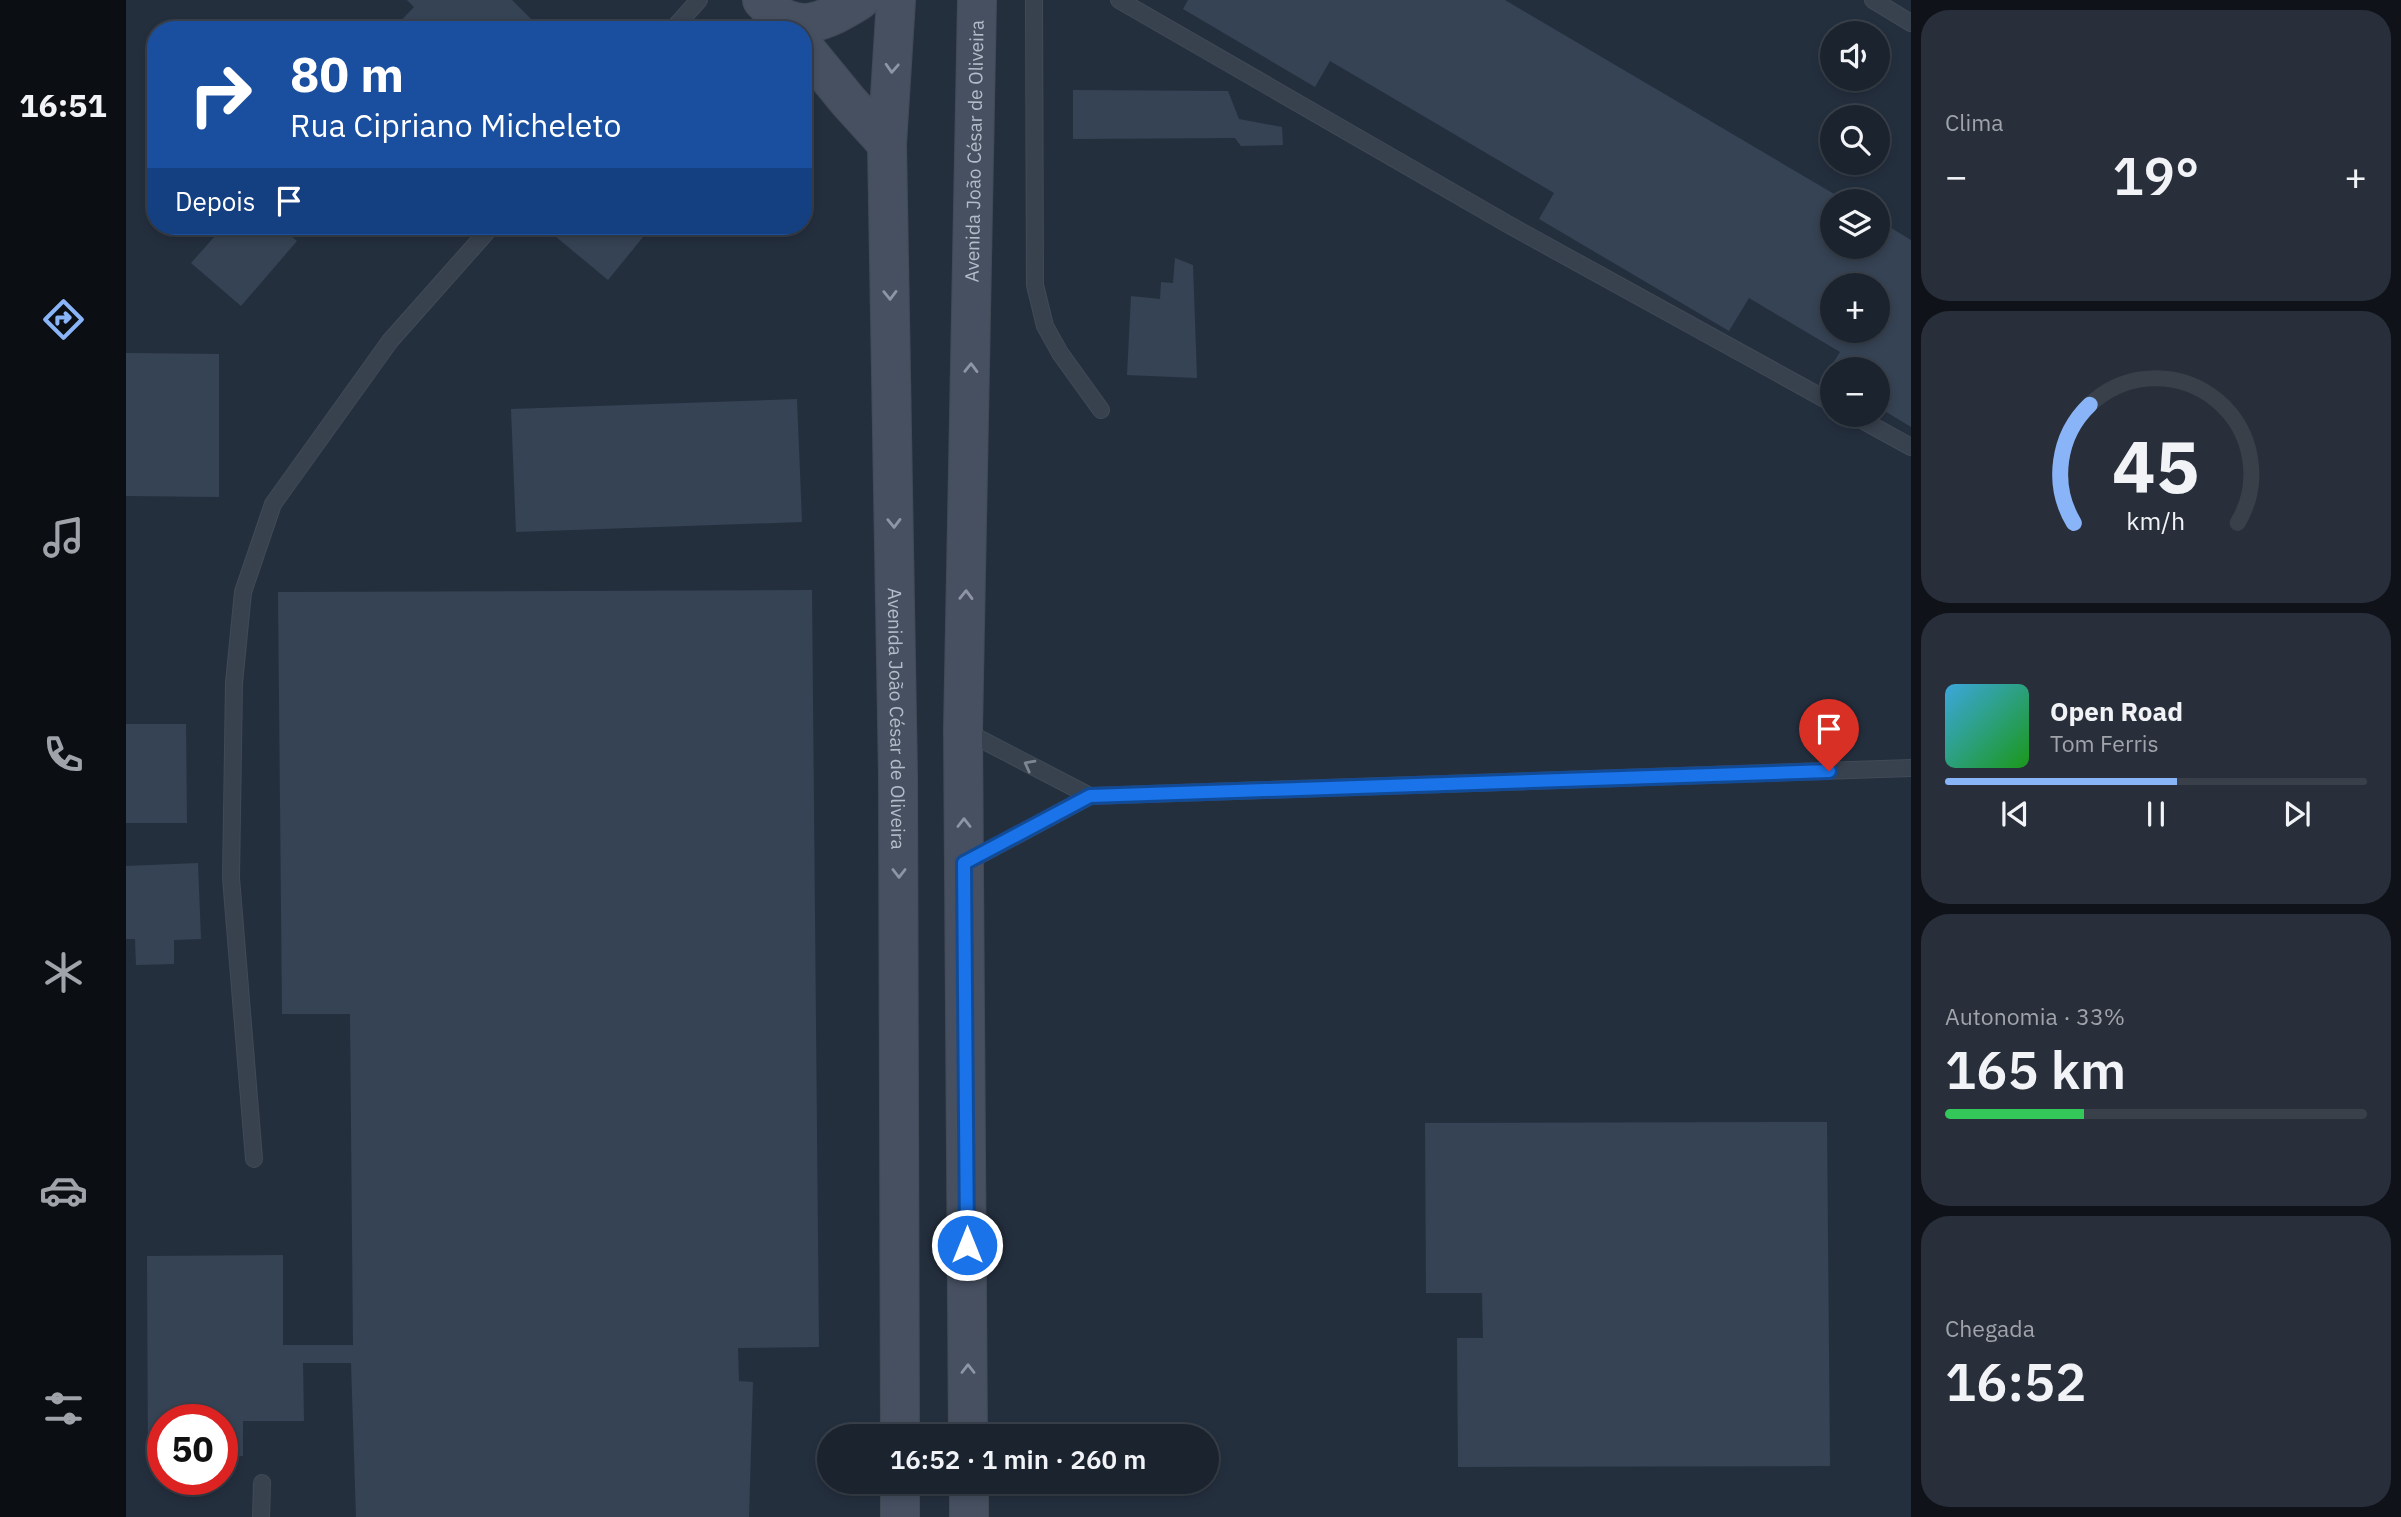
<!DOCTYPE html>
<html lang="pt">
<head>
<meta charset="utf-8">
<style>
  body { margin:0; font-family:"IBM Plex Sans",sans-serif; background:#282f3a; color:#f1f3f6; height:100vh; display:flex; flex-direction:column; font-size:26px; white-space:nowrap }
  * { box-sizing:border-box; margin:0 }
  p { font-size:23px; color:#a0a4aa }
  .icon { flex:none; width:38px; height:38px; fill:none; stroke:currentColor; stroke-width:2; stroke-linecap:round; stroke-linejoin:round }
  .map { position:relative; flex:1; overflow:hidden }
  .details { display:flex; flex-direction:column; gap:10px; padding:10px; background:#0f1319; width:490px }
  .details>* { flex:none }
  .banner { position:absolute; left:21px; top:21px; width:665px; height:214px; border-radius:28px; box-shadow:0 4px 10px #0003,0 0 0 2px #39404a; background:#1a4fa0; color:#fff; overflow:hidden }
  .tools { position:absolute; left:1694px; top:21px; display:grid; gap:14px }
  .tools a { display:grid; place-items:center; width:70px; height:70px; border-radius:50%; background:#1b232e; box-shadow:0 4px 10px #0003,0 0 0 2px #39404a; font-size:35px }
  .speed { position:absolute; left:21px; top:1404px; display:flex; gap:14px; font-size:35px; font-weight:700; text-align:center }
  .speed>* { display:grid; place-content:center; width:91px; height:91px; border-radius:50%; background:#1b232e; box-shadow:0 4px 10px #0003,0 0 0 2px #39404a; line-height:1 }
  .speed .limit { border:10px solid #d22; background:#fff; color:#111 }
  .pin { position:absolute; display:grid; place-items:center; width:60px; height:60px; color:#fff; margin:-72px -30px; border-radius:50% 50% 50% 0; rotate:-45deg; box-shadow:0 0 7px #0007 }
  .pin .icon { rotate:45deg }
  .me { position:absolute; width:77px; margin:-38px; rotate:0deg; stroke-linejoin:round; filter:drop-shadow(0 0 5px #0008) }
  .turn { display:flex; align-items:center; gap:24px; height:147px; padding:0 28px; font-size:32px }
  .turn .icon { width:91px; height:91px; stroke-width:2.5 }
  .turn b { display:block; font-size:49px; line-height:60px }
  .then { display:flex; align-items:center; height:66px; padding:0 28px; background:#0003; gap:14px; font-size:26px }
  .big { font-size:52px; font-weight:600; line-height:1.1 }
  .details .tile { flex:1; display:flex; flex-direction:column; justify-content:center; gap:10px; min-width:0; padding:0 24px; border-radius:28px; background:#282f3a }
  .details .dial { align-items:center; gap:0 }
  .dial svg { height:182px; overflow:visible; fill:none; stroke:#39404a; stroke-width:7; stroke-linecap:round; text-anchor:middle }
  .dial text { fill:#f1f3f6; stroke:none }
  .song { display:flex; align-items:center; gap:21px }
  .cover { width:84px; height:84px; border-radius:10px; background:linear-gradient(135deg,hsl(200 70% 55%),hsl(120 70% 35%)) }
  .played { height:7px; border-radius:4px; background:linear-gradient(90deg,#8ab4f8 55%,#39404a 55%) }
  .keys { display:flex; justify-content:space-around; direction:ltr }
  .heat { display:flex; justify-content:space-between; align-items:center; font-size:38px; direction:ltr }
  .charge { height:10px; border-radius:5px; background:linear-gradient(90deg,#34c759 33%,#39404a 0) }
  .trip { position:absolute; left:691px; top:1424px; width:402px; height:70px; border-radius:35px; background:#1b232e; box-shadow:0 4px 10px #0003,0 0 0 2px #39404a; font-weight:600; line-height:70px; text-align:center }
  main { display:flex; flex:1; min-height:0 }
  .tab-bar { display:flex; flex-direction:column; width:126px; justify-content:space-around; align-items:center; background:#0b0e12; color:#a0a4aa }
  .tab-bar .icon { width:49px; height:49px }
  .tab-bar .current { color:#8ab4f8 }
  .tab-bar b { font-size:32px; color:#f1f3f6 }
  .map>svg:first-child { display:block }
</style>
</head>
<body>
<main>
<nav class="tab-bar">
<b>16:51</b>
<svg class="icon current" aria-label="directions" viewBox="0 0 24 24"><path d="M12 3l9 9-9 9-9-9zM9 14v-3h6M13 9l2 2-2 2"/></svg>
<svg class="icon" aria-label="music" viewBox="0 0 24 24"><path d="M9 18V5l10-2v13"/><circle cx="6" cy="18" r="3"/><circle cx="16" cy="16" r="3"/></svg>
<svg class="icon" aria-label="phone" viewBox="0 0 24 24"><path d="M5 4h4l2 5-3 2q2 4 5 5l2-3 5 2v4C11 20 4 13 5 4z"/></svg>
<svg class="icon" aria-label="climate" viewBox="0 0 24 24"><path d="M12 3v18M4 7l16 10M4 17L20 7"/></svg>
<svg class="icon" aria-label="car" viewBox="0 0 24 24"><path d="M5 17H2v-5l4-1 3-4h7l3 4 3 1v5h-3M9 17h6M6 11h13"/><circle cx="7" cy="17" r="2"/><circle cx="17" cy="17" r="2"/></svg>
<svg class="icon" aria-label="filters" viewBox="0 0 24 24"><path d="M4 7h16M4 17h16"/><circle cx="9" cy="7" r="2"/><circle cx="15" cy="17" r="2"/></svg>
</nav>
<div class="map">
<svg width="1785" height="1517" viewBox="0 0 1785 1517">
  <rect width="100%" height="100%" fill="#242f3e"/>
  <g fill="#364354" fill-rule="evenodd">
    <polygon points="281,0 386,0 406,20 397,30 266,30 288,7"/>
    <path d="M1062 0H1379L1720 201H1706V247H1752V220L1785 240V427L1752 407V369H1706V380L1699 376 1714 352 1623 298 1603 331 1413 219 1428 193 1204 61 1189 87 1057 9ZM1706 285H1752V331H1706Z"/>
    <polygon points="947,90 1102,91 1113,119 1156,127 1157,145 1115,146 1109,138 947,139"/>
    <polygon points="98,226 153,226 171,241 115,306 65,263"/>
    <polygon points="417,226 526,226 482,280"/>
    <polygon points="1049,258 1067,265 1071,378 1001,375 1005,296 1034,299 1035,282 1047,283"/>
    <polygon points="0,353 93,354 93,497 0,496"/>
    <polygon points="671,399 676,522 390,532 385,409"/>
    <polygon points="686,590 693,1347 612,1348 613,1381 627,1382 623,1517 230,1517 225,1363 177,1363 178,1421 117,1421 117,1456 96,1456 96,1419 37,1419 37,1457 22,1457 21,1256 157,1255 157,1345 227,1345 224,1014 156,1014 152,592"/>
    <polygon points="0,724 60,724 61,823 0,823"/>
    <polygon points="72,863 75,939 48,940 48,964 10,965 9,939 0,939 0,866"/>
    <polygon points="1701,1122 1704,1466 1332,1467 1331,1338 1357,1338 1356,1293 1300,1293 1299,1123"/>
  </g>
  <g fill="none" stroke-linecap="round" stroke-linejoin="round">
    <defs>
      <g id="lane">
        <polyline points="908,0 909,285 919,326 934,353 975,410"/>
        <polyline points="993,0 1385,226 1706,403"/>
        <polyline points="1747,0 1785,23"/>
        <polyline points="546,30 573,0"/>
        <polyline points="1727,415 1785,447"/>
        <polyline points="839,731 964,796"/>
        <polyline points="839,863 964,796 1785,768"/>
        <polyline points="128,1159 105,878 108,683 117,592 147,504 264,341 366,226"/>
        <polyline points="135,1517 136,1483"/>
      </g>
      <g id="secondary">
        <path d="M636 0C668 38 699 22 734 0"/>
        <path id="s1" d="M770 0 761 144 772 776 774 1437"/>
        <polyline points="677,46 722,101 761,144"/>
        <path id="s2" d="M842 1437 837 730 851 0"/>
        <polyline points="774,1482 774,1517"/>
        <polyline points="843,1482 843,1517"/>
      </g>
    </defs>
    <use href="#lane" stroke="#414a57" stroke-width="18"/>
    <use href="#secondary" stroke="#414a57" stroke-width="40"/>
    <use href="#lane" stroke="#38414e" stroke-width="16"/>
    <use href="#secondary" stroke="#465061" stroke-width="38"/>
  </g>
  <defs><path id="oneway-chevron" d="M-2-3.5L2.5 0L-2 3.5" fill="none" stroke-width="1.6" stroke-linecap="round" stroke-linejoin="round" transform="scale(1.75)"/></defs>
  <g stroke="#8e96a5">
    <use href="#oneway-chevron" transform="translate(766 68) rotate(93)"/>
    <use href="#oneway-chevron" transform="translate(764 295) rotate(89)"/>
    <use href="#oneway-chevron" transform="translate(845 368) rotate(-89)"/>
    <use href="#oneway-chevron" transform="translate(768 523) rotate(89)"/>
    <use href="#oneway-chevron" transform="translate(840 595) rotate(-89)"/>
    <use href="#oneway-chevron" transform="translate(838 823) rotate(-90)"/>
    <use href="#oneway-chevron" transform="translate(773 873) rotate(90)"/>
    <use href="#oneway-chevron" transform="translate(842 1369) rotate(-90)"/>
  </g>
  <use stroke="#7c8592" href="#oneway-chevron" transform="translate(903 765) rotate(-152)"/>
  <g fill="none" stroke-linecap="round" stroke-linejoin="round">
    <defs>
      <polyline id="route" points="841,1245 838,863 964,796 1703,771"/>
    </defs>
    <use href="#route" stroke="#114b97" stroke-width="18"/>
    <use href="#route" stroke="#1a73e8" stroke-width="12"/>
  </g>
  <g text-anchor="middle" dominant-baseline="central" stroke-width="7" stroke-linejoin="round" paint-order="stroke">
    <g font-size="19" fill="#b4bcc9" stroke="#1d2633">
      <text stroke="none"><textPath href="#s2" startOffset="1286">Avenida João César de Oliveira</textPath></text>
      <text stroke="none"><textPath href="#s1" startOffset="719">Avenida João César de Oliveira</textPath></text>
    </g>
  </g>
</svg>
<div class="tools">
<a><svg class="icon" aria-label="sound" viewBox="0 0 24 24"><path d="M4 9h4l5-4v14l-5-4H4zM17 9q2 3 0 6"/></svg></a>
<a><svg class="icon" aria-label="search" viewBox="0 0 24 24"><circle cx="10" cy="10" r="6"/><path d="M15 15l6 6"/></svg></a>
<a><svg class="icon" aria-label="layers" viewBox="0 0 24 24"><path d="M12 4l9 5-9 5-9-5zM3 14l9 5 9-5"/></svg></a>
<a>+</a>
<a>−</a>
</div>
<div class="speed"><div class="limit">50</div></div>
<div class="pin" style="left:1703px;top:771px;background:#d93025"><svg class="icon" aria-label="arrive" viewBox="0 0 24 24"><path d="M6 21V4h12l-3 4 3 4H6"/></svg></div>
<svg class="me" style="left:841px;top:1245px" viewBox="-20 -20 40 40"><circle r="17" fill="#1a73e8" stroke="#fff" stroke-width="3"/><path d="M0-11L8 9 0 5-8 9z" fill="#fff"/></svg>
<div class="trip">16:52 · 1 min · 260 m</div>
<div class="banner">
<div class="turn"><svg class="icon" aria-label="right" viewBox="0 0 24 24"><path d="M7 20v-9h11M14 6l5 5-5 5"/></svg><div><b>80 m</b>Rua Cipriano Micheleto</div></div>
<div class="then">Depois<svg class="icon" aria-label="arrive" viewBox="0 0 24 24"><path d="M6 21V4h12l-3 4 3 4H6"/></svg></div>
</div>
</div>
<section class="details">
<div class="tile"><p>Clima</p>
<div class="heat"><a>−</a><b class="big">19°</b><a>+</a></div>
</div>
<div class="tile dial"><svg viewBox="0 0 100 80">
<path d="M14 69A42 42 0 1 1 86 69"/>
<path d="M14 69A42 42 0 0 1 21 17" stroke="#8ab4f8"/>
<text x="50" y="56" font-size="32" font-weight="700">45</text>
<text x="50" y="72" font-size="11">km/h</text>
</svg></div>
<div class="tile">
<div class="song"><i class="cover"></i><div><b>Open Road</b><p>Tom Ferris</p></div></div>
<div class="played"></div>
<div class="keys"><svg class="icon" aria-label="previous" viewBox="0 0 24 24"><path d="M18 5L8 12l10 7zM5 5v14"/></svg><svg class="icon" aria-label="pause" viewBox="0 0 24 24"><path d="M8 5v14M16 5v14"/></svg><svg class="icon" aria-label="next" viewBox="0 0 24 24"><path d="M6 5l10 7-10 7zM19 5v14"/></svg></div>
</div>
<div class="tile"><p>Autonomia · 33%</p><b class="big">165 km</b><div class="charge"></div></div>
<div class="tile"><p>Chegada</p><b class="big">16:52</b></div>
</section>
</main>
</body>
</html>
